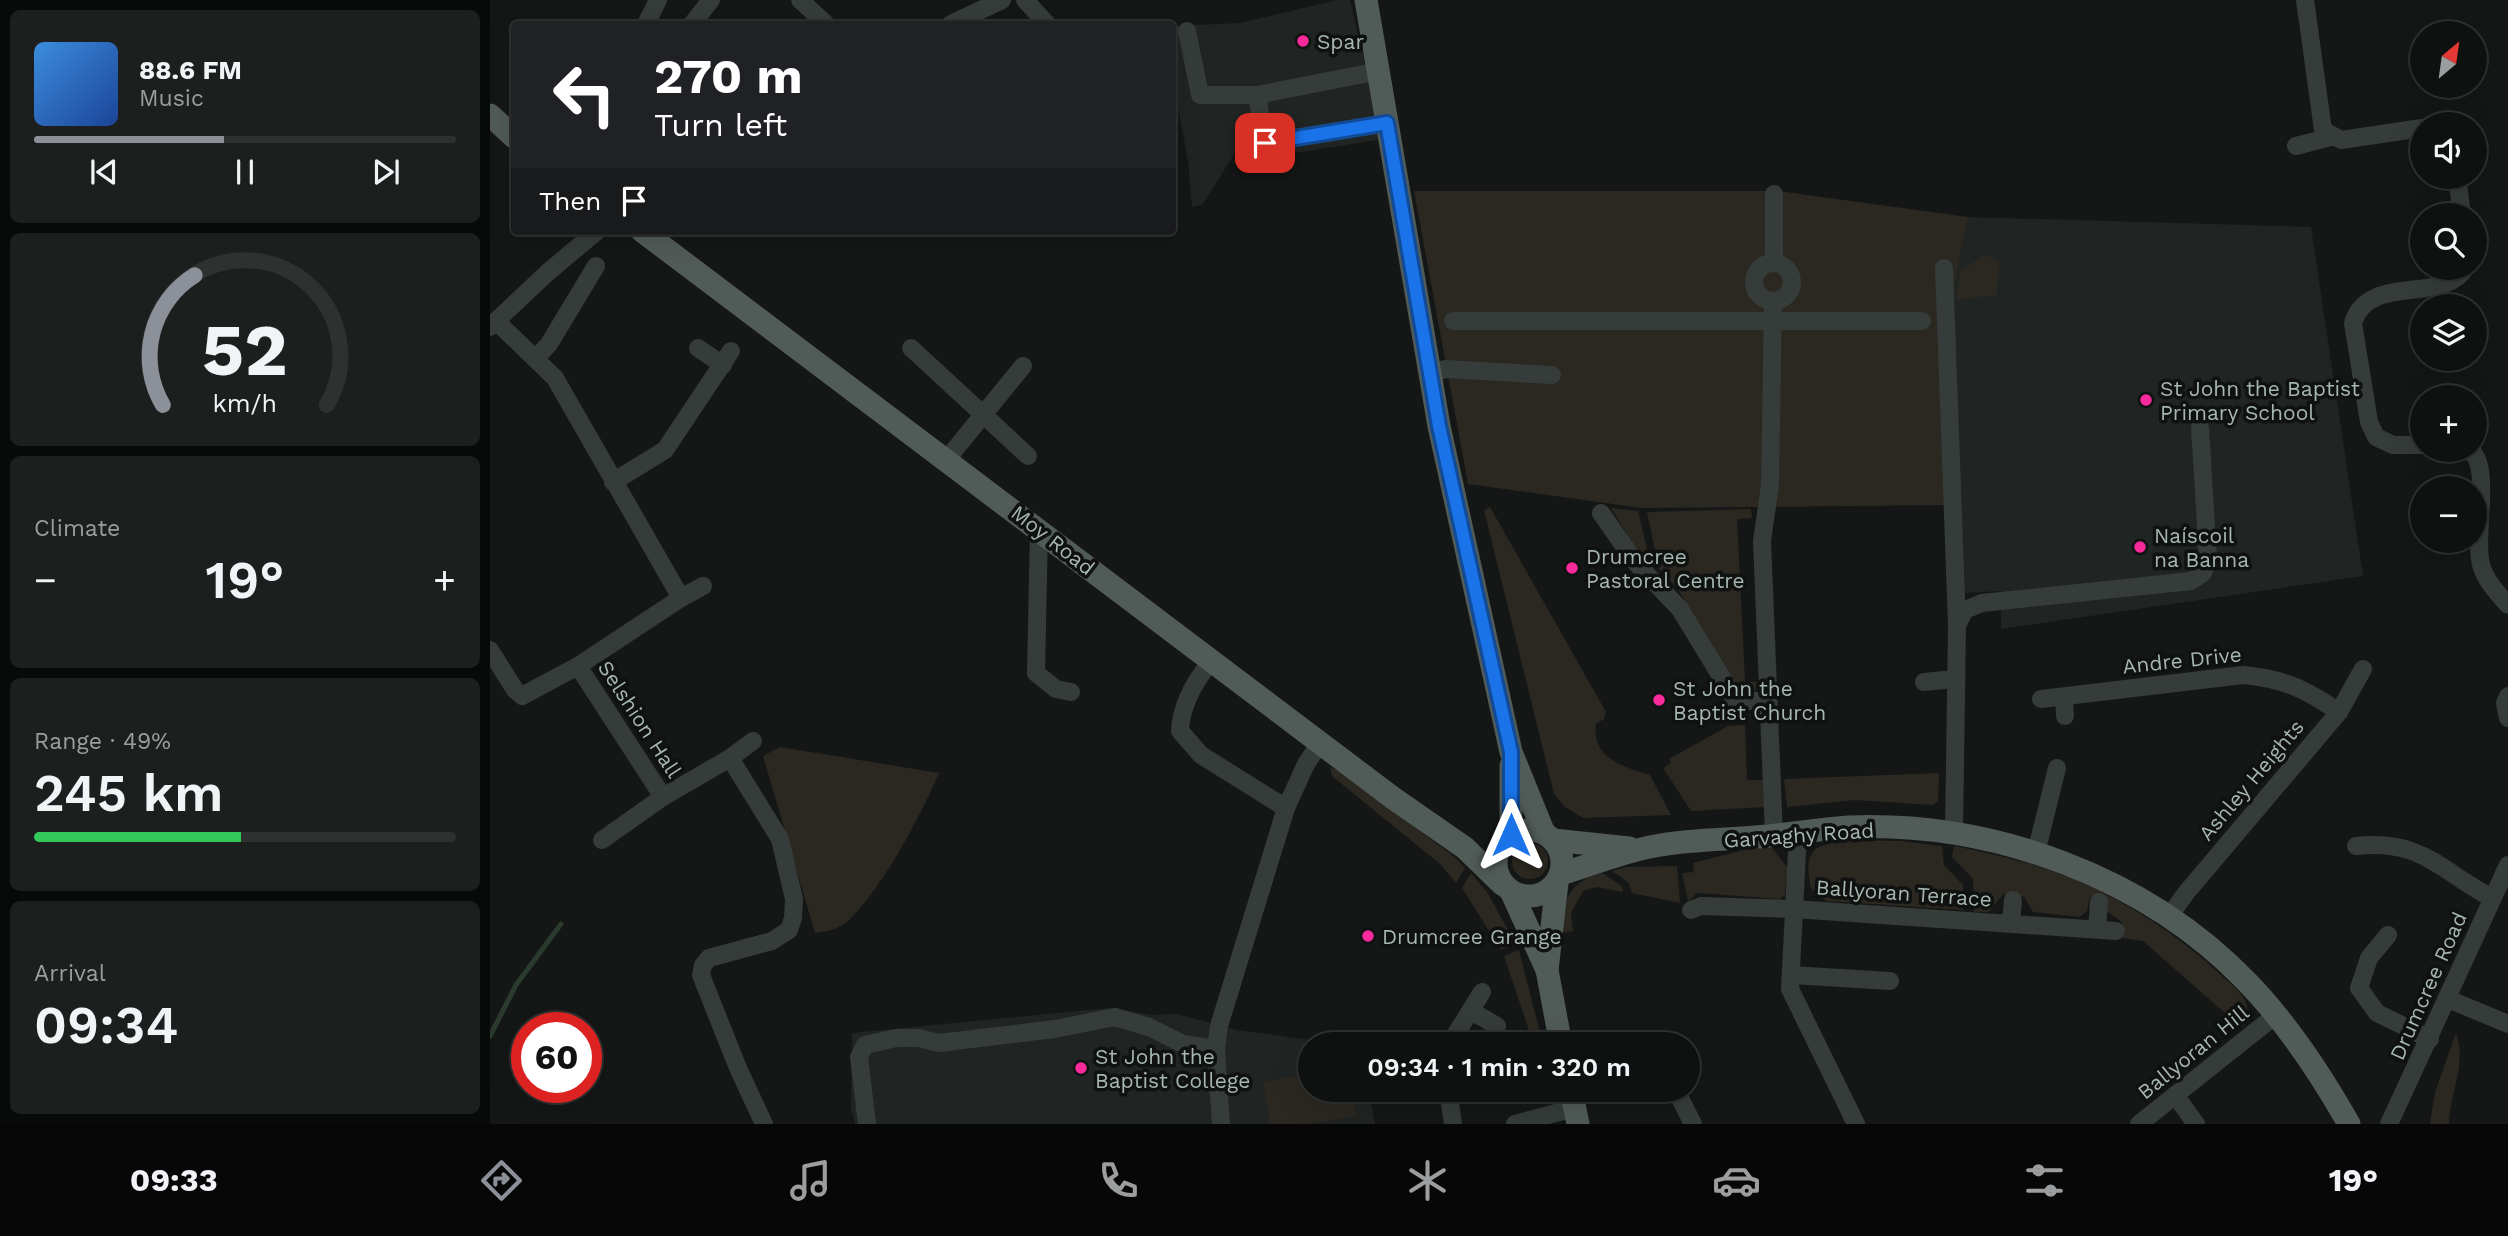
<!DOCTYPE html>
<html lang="en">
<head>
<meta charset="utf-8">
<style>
  body { margin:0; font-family:"Work Sans",sans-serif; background:#1d1f1e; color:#f1f3f6; height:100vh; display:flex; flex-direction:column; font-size:26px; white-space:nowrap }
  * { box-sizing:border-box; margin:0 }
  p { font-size:23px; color:#9b9d9f }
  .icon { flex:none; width:38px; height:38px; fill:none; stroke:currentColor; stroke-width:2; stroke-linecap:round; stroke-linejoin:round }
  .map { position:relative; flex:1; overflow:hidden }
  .details { display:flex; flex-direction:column; gap:10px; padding:10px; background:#080909; width:490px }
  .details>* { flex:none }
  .top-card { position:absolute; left:21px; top:21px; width:665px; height:214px; border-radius:7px; box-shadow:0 7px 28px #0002,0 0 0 2px #2f3130; background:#202124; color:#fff; overflow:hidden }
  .needle { width:46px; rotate:29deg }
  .fabs { position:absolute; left:1920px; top:21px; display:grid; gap:14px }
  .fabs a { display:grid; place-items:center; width:77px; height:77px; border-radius:50%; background:#0f1110; box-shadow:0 7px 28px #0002,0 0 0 2px #2f3130; font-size:35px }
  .speed { position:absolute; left:21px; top:1012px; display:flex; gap:14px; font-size:35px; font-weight:700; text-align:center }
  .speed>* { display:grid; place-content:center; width:91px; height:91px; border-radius:50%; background:#0f1110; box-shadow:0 7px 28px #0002,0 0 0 2px #2f3130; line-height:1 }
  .speed .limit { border:10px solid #d22; background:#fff; color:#111 }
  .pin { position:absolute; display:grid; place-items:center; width:60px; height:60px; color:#fff; margin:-30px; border-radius:14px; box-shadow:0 4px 10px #0006 }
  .me { position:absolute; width:77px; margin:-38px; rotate:0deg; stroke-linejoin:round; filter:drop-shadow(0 0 5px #0008) }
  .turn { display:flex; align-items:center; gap:24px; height:147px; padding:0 28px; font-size:32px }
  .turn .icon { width:91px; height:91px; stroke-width:2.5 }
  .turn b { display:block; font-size:49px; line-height:60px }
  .then { display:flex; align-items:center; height:66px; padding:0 28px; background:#0003; gap:14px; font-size:26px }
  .big { font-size:52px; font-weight:600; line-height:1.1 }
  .details .card { flex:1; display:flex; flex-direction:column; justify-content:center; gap:10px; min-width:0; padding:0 24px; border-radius:10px; background:#1d1f1e }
  .details .dial { align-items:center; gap:0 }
  .dial svg { height:182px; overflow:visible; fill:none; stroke:#2f3130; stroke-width:7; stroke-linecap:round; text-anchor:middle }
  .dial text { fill:#f1f3f6; stroke:none }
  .song { display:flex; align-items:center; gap:21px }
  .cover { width:84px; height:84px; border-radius:10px; background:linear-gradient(135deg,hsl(210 70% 55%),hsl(220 70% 35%)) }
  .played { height:7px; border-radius:4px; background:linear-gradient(90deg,#8c9099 45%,#2f3130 45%) }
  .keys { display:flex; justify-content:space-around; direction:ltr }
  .heat { display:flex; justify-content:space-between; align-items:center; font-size:38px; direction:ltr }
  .charge { height:10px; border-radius:5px; background:linear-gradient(90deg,#34c759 49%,#2f3130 0) }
  .trip { position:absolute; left:808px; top:1032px; width:402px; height:70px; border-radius:35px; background:#0f1110; box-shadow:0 7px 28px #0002,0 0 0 2px #2f3130; font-weight:600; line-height:70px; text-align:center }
  .menu { display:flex; height:112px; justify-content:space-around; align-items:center; background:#060706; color:#9b9d9f }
  .menu .icon { width:49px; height:49px }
  .menu .active { color:#8c9099 }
  .menu b { font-size:32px; color:#f1f3f6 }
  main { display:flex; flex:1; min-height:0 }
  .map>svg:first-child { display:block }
</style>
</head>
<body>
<main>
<section class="details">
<div class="card">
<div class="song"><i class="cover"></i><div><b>88.6 FM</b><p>Music</p></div></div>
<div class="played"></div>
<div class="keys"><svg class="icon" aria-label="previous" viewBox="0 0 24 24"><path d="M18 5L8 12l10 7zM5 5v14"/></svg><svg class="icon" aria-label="pause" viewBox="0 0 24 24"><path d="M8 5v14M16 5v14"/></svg><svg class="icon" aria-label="next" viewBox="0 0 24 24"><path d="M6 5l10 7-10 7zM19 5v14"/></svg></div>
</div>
<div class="card dial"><svg viewBox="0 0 100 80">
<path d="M14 69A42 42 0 1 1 86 69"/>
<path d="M14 69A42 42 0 0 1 28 12" stroke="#8c9099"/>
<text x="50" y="56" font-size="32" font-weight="700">52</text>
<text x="50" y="72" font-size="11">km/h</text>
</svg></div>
<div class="card"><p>Climate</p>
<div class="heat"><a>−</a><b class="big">19°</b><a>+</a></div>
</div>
<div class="card"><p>Range · 49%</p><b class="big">245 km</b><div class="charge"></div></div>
<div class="card"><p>Arrival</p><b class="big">09:34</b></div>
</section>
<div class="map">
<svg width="2018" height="1124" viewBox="0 0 2018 1124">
  <rect width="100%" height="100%" fill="#141716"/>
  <g fill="#202423">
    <polygon points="847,0 860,0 893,139 799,154 748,148 712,205 702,207 698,161 683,82 682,26 750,23"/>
    <polygon points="1478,217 1821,227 1873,576 1511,629 1511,591 1474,593 1463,294"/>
    <polygon points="619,1008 661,1015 687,1014 747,1030 858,1045 821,1045 821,1090 879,1090 885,1124 365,1124 361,1109 362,1033"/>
  </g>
  <g fill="#2a2820">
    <polygon points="924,191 1288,191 1478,217 1463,294 1470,505 1152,508 978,484"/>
    <polygon points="1494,255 1509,260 1507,295 1466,300 1471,271"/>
    <path d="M1000 507 1116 712 1114 719 1106 724C1102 759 1132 766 1160 775L1181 815 1093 818 1074 806 1064 794 994 510Z"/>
    <polygon points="1121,508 1148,511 1160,561 1148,552"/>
    <polygon points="1261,509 1262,518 1247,519 1255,682 1269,682 1268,688 1263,692 1246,687 1187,588 1169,569 1157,512"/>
    <polygon points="1255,725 1257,780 1274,780 1275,807 1201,811 1173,768 1181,763 1179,759 1238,726"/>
    <path d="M290 747 449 773C430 817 394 885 359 920 350 929 338 931 325 933L273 756Z"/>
    <polygon points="840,767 848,770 966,858 975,868 966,883 950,864 842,776"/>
    <polygon points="1449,773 1448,801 1443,805 1365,800 1297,807 1294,779"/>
    <path d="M1411 841 1452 846 1454 865 1473 885V910L1336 901 1321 888C1319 877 1315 861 1324 851 1335 837 1392 841 1411 841Z"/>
    <circle cx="1040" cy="861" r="18"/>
    <polygon points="1269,846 1281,847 1298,868 1295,895 1290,899 1207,893 1198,902 1192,873 1204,872 1203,863"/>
    <path d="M1464 846C1505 854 1549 864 1588 881 1641 904 1689 936 1731 975 1739 983 1752 992 1756 1003 1759 1013 1757 1020 1752 1028L1653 941 1633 938 1632 922 1616 911 1617 899 1600 897 1597 911 1589 917 1543 912 1534 897 1513 894 1499 912H1484L1483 879 1462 857Z"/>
    <polygon points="1187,866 1190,903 1142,893 1139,883 1122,871 1136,867"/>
    <polygon points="981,873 997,892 1026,944 1011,950 972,888"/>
    <path d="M1112 873 1132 886 1133 892 1107 887 1093 891 1081 913 1083 931 1069 933C1070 906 1081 878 1112 873Z"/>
    <polygon points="1029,950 1053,1045 1044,1045 1014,956"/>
    <path d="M1966 1033C1977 1065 1960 1092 1959 1124H1940L1945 1092Z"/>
    <polygon points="821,1074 821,1090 862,1090 866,1116 819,1124 780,1124 773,1082"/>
  </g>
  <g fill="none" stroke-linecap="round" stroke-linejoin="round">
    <polyline stroke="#2a3b2e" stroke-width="5" points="0,1036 26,985 71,924"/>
    <g stroke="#353c39" stroke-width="18">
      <polyline points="310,0 336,24"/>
      <polyline points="535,0 557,24"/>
      <polyline points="1815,0 1833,130 1851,140 1932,128"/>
      <polyline points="156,24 168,0"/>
      <polyline points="202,24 221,0"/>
      <polyline points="461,24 512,0"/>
      <polyline points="697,31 710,95 767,95"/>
      <polyline points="889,71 767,95 775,143 897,123"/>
      <polyline points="1806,146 1841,137"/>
      <polyline points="1967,177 1972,215"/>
      <polyline points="1284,194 1284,263"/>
      <circle cx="1283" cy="282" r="19"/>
      <polyline points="1454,268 1467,625"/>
      <polyline points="1283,301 1280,485 1272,541 1284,835"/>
      <polyline points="963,321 1432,321"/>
      <polyline points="0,327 57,273 107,231"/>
      <polyline points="208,348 233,365"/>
      <polyline points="421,348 538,456"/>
      <polyline points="46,358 59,344 106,266"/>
      <polyline points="940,374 955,369 1062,375"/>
      <path d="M1932 445H1903L1886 437 1879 422 1863 323C1878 272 1956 305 1975 268"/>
      <path d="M1980 450C2003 467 1982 539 1992 568 1997 582 2008 594 2018 605"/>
      <polyline points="457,459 533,366"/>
      <polyline points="123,482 175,450 241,351"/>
      <polyline points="1111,513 1146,563 1190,609 1246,701 1278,701"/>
      <polyline points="549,529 546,673 566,689 581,692"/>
      <polyline points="191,598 213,586"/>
      <polyline points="0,650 25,690 32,696 88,666 191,598 65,378 6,321"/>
      <path d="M721 661C705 681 691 705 690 731L711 755 796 808"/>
      <polyline points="88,666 173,797"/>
      <polyline points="1434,682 1464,679"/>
      <polyline points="2018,696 2015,703 2018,718"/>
      <polyline points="1574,697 1575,716"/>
      <path d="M1551 699 1753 675C1795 679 1815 689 1849 712"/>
      <polyline points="240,758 263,741"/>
      <polyline points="1308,832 1300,989 1366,1124"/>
      <polyline points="1464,833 1467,625 1475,610 1492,603 1701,581 1713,573 1718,558 1710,428"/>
      <polyline points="112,840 173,797 240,758 290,839 304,899 303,918 299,930 282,941 219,958 213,965 211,975 248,1068 274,1124"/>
      <path d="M1866 846C1932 839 1949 870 2002 898"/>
      <polyline points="1546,853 1567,768"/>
      <polyline points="1201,910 1211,906 1304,909 1626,931"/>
      <polyline points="1678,918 1696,893 1849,712 1873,669"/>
      <polyline points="1521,923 1523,900"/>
      <polyline points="1607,929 1609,902"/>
      <polyline points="1898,935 1879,958 1869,988 1887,1013 1940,1039"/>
      <polyline points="1301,975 1400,981"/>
      <polyline points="1958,999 2018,1024"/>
      <polyline points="981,1011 1007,1026"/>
      <polyline points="959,1045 992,992"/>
      <polyline points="958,1090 963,1124"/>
      <polyline points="1186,1090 1203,1124"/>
      <polyline points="1685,1095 1706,1124"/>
      <polyline points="377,1124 369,1057 375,1045 406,1038 428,1038 449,1043 565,1029 625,1017 659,1027 693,1044 726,1049"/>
      <polyline points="731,1124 726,1049 729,1026 796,808 816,764 830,743"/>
      <polyline points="1025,1124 1084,1108"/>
      <polyline points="1649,1124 1786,1015"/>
      <polyline points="1899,1124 2018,865"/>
    </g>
    <g stroke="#515b57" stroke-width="23">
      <polyline points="876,0 949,426 1021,752 1054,833"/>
      <polyline points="0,115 24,137"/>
      <polyline points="152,231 903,798 975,848 1012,884"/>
      <polyline points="1021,766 1021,835"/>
      <circle cx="1039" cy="863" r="33"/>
      <polyline points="1063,840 1139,848"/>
      <path d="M1071 874C1096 866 1121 857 1147 850 1188 839 1236 840 1279 836 1305 833 1332 829 1358 827 1503 821 1656 877 1757 982 1798 1024 1830 1073 1859 1124"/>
      <polyline points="1021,891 1057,970 1071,1045"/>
      <polyline points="1057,970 1067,883"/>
      <polyline points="1081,1090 1088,1124"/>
    </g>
  </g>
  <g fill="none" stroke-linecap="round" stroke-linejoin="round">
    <defs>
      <polyline id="route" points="775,143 897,123 949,426 1021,752 1021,835"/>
    </defs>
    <use href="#route" stroke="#114b97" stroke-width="18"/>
    <use href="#route" stroke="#1a73e8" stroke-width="12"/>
  </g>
  <g fill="#f92a9b" stroke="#101111" stroke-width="2.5">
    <circle cx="813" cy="41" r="7"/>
    <circle cx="1656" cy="400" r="7"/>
    <circle cx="1650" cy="547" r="7"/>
    <circle cx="1082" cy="568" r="7"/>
    <circle cx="1169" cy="700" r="7"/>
    <circle cx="878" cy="936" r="7"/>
    <circle cx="591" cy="1068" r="7"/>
  </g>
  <g text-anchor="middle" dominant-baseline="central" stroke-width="7" stroke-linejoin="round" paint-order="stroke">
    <g font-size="21" fill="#a6b7ae" stroke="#101111" text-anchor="start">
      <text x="827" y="41">Spar</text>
      <text x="1670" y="388">St John the Baptist<tspan x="1670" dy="24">Primary School</tspan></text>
      <text x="1664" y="535">Naíscoil<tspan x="1664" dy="24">na Banna</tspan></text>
      <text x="1096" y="556">Drumcree<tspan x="1096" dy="24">Pastoral Centre</tspan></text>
      <text x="1183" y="688">St John the<tspan x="1183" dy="24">Baptist Church</tspan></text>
      <text x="892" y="936">Drumcree Grange</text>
      <text x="605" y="1056">St John the<tspan x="605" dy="24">Baptist College</tspan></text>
    </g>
    <g font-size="21" fill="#a6b7ae" stroke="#101111">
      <text transform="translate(563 540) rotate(38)">Moy Road</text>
      <text transform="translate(1692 660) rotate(-6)">Andre Drive</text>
      <text transform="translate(150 719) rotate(57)">Selshion Hall</text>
      <text transform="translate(1761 780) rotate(-50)">Ashley Heights</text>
      <text transform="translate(1309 835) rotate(-4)">Garvaghy Road</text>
      <text transform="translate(1414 893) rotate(4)">Ballyoran Terrace</text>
      <text transform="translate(1938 986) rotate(-66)">Drumcree Road</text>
      <text transform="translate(1703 1052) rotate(-39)">Ballyoran Hill</text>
    </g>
  </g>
</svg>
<div class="fabs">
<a><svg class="needle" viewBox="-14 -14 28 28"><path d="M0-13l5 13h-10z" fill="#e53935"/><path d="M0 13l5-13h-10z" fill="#9b9d9f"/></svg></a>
<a><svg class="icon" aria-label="sound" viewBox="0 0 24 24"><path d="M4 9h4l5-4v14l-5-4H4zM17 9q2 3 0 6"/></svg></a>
<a><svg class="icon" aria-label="search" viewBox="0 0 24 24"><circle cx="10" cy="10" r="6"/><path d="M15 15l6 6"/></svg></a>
<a><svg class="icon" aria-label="layers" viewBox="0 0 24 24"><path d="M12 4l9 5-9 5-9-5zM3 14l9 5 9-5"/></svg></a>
<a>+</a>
<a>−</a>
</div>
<div class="speed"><div class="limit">60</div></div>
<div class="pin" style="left:775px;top:143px;background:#d93025"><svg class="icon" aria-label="arrive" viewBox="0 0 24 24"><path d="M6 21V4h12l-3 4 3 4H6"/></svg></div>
<svg class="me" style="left:1021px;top:835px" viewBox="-20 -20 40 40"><path d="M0-17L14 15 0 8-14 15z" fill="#1a73e8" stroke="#fff" stroke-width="4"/></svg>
<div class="trip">09:34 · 1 min · 320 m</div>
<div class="top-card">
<div class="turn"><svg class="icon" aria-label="left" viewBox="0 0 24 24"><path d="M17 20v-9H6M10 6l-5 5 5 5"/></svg><div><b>270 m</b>Turn left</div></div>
<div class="then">Then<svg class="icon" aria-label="arrive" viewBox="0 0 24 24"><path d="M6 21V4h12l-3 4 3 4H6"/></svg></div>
</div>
</div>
</main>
<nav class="menu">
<b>09:33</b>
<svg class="icon active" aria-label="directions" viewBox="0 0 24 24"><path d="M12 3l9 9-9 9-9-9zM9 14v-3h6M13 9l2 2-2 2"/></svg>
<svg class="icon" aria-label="music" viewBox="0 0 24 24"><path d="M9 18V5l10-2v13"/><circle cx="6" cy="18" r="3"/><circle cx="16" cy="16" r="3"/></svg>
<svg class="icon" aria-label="phone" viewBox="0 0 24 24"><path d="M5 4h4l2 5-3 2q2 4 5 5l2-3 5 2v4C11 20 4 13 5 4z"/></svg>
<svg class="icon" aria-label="climate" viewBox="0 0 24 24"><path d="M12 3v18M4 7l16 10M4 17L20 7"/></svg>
<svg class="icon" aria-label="car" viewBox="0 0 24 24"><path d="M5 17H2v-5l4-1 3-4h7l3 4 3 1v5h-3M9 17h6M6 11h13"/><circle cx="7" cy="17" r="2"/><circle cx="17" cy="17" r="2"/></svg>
<svg class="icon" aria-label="filters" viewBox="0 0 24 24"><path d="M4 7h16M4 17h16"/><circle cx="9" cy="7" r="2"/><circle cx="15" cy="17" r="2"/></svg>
<b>19°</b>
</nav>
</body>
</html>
